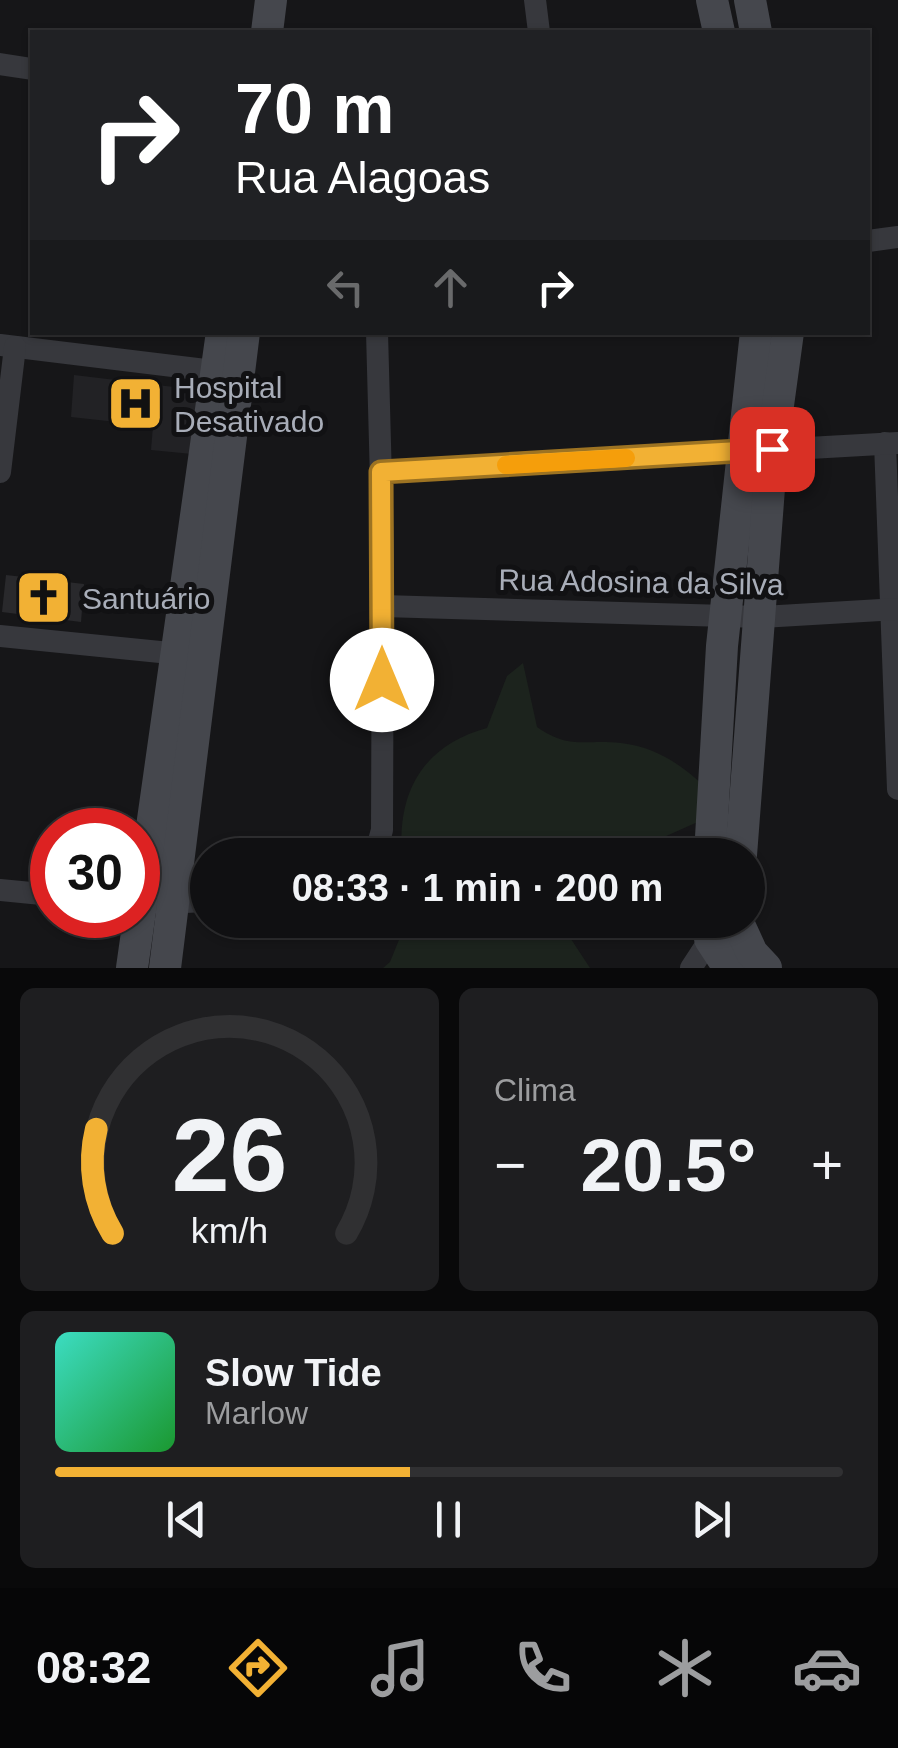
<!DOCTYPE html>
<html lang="pt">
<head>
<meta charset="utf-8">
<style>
  body { margin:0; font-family:Helvetica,sans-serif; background:#1e1e20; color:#f1f3f6; height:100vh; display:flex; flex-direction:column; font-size:38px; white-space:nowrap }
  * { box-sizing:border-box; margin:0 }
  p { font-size:32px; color:#9c9d9f }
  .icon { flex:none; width:55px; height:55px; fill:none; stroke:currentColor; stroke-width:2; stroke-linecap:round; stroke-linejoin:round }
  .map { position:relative; height:968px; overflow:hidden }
  .details { display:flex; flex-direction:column; gap:20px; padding:20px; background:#09090a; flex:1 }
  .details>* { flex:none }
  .banner { position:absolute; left:30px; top:30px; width:840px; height:305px; border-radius:0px; box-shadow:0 2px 8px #0004,0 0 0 2px #303032; background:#202124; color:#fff; overflow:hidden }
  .speed { position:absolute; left:30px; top:808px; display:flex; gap:20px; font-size:50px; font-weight:700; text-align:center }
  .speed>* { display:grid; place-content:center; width:130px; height:130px; border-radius:50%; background:#101012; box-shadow:0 2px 8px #0004,0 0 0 2px #303032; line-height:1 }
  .speed .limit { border:15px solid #d22; background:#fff; color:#111 }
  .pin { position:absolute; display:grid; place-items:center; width:85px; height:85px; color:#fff; margin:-42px; border-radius:20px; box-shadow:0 5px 15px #0006 }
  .me { position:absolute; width:110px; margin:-55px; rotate:0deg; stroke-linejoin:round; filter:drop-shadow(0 0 8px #0008) }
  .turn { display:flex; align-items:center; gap:35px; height:210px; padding:0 40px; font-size:45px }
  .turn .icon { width:130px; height:130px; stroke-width:2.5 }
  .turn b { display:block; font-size:70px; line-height:85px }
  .lanes { display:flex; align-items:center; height:95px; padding:0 40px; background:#0003; justify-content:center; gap:50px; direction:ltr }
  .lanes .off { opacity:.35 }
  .big { font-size:75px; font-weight:700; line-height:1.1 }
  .details .card { flex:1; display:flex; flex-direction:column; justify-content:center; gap:15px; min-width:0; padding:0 35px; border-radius:15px; background:#1e1e20 }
  .details .dial { align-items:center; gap:0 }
  .dial svg { height:260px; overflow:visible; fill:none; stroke:#303032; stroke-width:7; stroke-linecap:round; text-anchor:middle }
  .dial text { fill:#f1f3f6; stroke:none }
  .song { display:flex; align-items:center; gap:30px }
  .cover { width:120px; height:120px; border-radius:15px; background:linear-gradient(135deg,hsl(170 70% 55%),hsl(130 70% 35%)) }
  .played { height:10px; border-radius:5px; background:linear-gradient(90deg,#f2b134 45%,#303032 45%) }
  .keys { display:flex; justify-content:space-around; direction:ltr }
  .heat { display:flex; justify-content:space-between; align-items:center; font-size:55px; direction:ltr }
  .details .tiles { flex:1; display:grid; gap:20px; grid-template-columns:1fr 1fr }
  .card:last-child { grid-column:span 2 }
  .trip { position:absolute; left:190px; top:838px; width:575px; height:100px; border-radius:50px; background:#101012; box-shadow:0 2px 8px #0004,0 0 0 2px #303032; font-weight:700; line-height:100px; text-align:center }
  .tabs { display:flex; height:160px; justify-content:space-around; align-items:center; background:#060607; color:#9c9d9f }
  .tabs .icon { width:70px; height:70px }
  .tabs .on { color:#f2b134 }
  .tabs b { font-size:45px; color:#f1f3f6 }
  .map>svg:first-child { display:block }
</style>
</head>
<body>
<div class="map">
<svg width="898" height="968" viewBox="0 0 898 968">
  <rect width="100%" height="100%" fill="#161618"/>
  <polygon fill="#222225" points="74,375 199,390 192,454 151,450 153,426 71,417"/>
  <g fill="#1c231d">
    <path d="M523 663 537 727C570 750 584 739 621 743 655 747 681 764 705 787L702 820 624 855H402C397 791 424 745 487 728L507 676Z"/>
    <polygon points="407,920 581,920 571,939 590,968 383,968 390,962"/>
  </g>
  <polygon fill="#29292c" points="6,575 84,584 81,622 2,612"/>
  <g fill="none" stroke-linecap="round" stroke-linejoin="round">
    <g stroke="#37383d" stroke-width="22">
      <polyline points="535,0 539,32"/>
      <polyline points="0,64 32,69"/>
      <polyline points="868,241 898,237"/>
      <polyline points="0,345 230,373"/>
      <polyline points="885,443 898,789"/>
      <polyline points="0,472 15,347"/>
      <polyline points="381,472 898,443"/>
      <polyline points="383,606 761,617 898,609"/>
      <polyline points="0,636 190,655"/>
      <polyline points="375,855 382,830 383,555 377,332"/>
      <polyline points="0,890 52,895"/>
      <polyline points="161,903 208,901"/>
      <polyline points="691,968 710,939"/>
    </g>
    <g stroke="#45474d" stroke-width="32">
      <polyline points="712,0 719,32"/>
      <polyline points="750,0 756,32"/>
      <polyline points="267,32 271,0"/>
      <polyline points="710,855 722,646 756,332"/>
      <polyline points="741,855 772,449 788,332"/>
      <polyline points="709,920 710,939 729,968"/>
      <polyline points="737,920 752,953 766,968"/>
      <polyline points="132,968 222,332"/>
      <polyline points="165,968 244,332"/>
    </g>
  </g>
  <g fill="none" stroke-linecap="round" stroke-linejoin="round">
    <defs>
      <polyline id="route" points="382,680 381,472 772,449"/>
    </defs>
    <use href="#route" stroke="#9d7322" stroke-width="25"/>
    <use href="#route" stroke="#f2b134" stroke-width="18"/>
    <polyline stroke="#f59e0b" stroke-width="18" points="506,465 626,458"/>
  </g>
  <defs>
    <symbol id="hospital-square" viewBox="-11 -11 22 22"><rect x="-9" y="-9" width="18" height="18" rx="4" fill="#f2b134" stroke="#111113"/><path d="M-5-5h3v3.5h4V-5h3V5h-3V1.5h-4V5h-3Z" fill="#111"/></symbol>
    <symbol id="church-square" viewBox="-11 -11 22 22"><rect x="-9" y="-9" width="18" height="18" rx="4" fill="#f2b134" stroke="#111113"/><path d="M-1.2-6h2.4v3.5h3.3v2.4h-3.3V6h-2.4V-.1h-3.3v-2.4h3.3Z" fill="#111"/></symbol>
  </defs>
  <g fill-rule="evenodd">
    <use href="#hospital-square" x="104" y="372" width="63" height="63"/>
    <use href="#church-square" x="12" y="566" width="63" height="63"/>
  </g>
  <g text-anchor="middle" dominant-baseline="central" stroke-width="10" stroke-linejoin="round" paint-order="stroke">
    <g font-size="30" fill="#a8adb8" stroke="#111113" text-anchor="start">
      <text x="174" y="387">Hospital<tspan x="174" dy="34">Desativado</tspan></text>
      <text x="82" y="598">Santuário</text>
    </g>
    <g font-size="30" fill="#a8adb8" stroke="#111113">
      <text transform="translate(641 582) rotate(1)">Rua Adosina da Silva</text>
    </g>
  </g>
</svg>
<div class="speed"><div class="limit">30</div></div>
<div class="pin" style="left:772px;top:449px;background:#d93025"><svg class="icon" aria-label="arrive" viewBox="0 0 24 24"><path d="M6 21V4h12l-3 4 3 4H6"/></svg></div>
<svg class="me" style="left:382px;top:680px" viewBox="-20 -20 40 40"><circle r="19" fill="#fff"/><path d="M0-13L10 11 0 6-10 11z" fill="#f2b134"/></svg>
<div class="trip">08:33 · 1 min · 200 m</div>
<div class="banner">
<div class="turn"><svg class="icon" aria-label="right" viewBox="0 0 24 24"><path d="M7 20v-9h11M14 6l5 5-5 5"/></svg><div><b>70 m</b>Rua Alagoas</div></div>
<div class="lanes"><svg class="icon off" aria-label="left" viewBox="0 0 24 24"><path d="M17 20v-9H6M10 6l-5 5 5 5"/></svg><svg class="icon off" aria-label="ahead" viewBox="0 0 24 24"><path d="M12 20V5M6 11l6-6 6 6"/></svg><svg class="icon" aria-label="right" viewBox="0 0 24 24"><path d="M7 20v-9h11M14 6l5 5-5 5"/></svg></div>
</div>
</div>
<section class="details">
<div class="tiles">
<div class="card dial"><svg viewBox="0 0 100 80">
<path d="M14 69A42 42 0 1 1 86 69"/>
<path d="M14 69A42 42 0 0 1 9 37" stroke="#f2b134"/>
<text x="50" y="56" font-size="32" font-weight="700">26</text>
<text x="50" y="72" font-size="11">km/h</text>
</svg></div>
<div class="card"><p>Clima</p>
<div class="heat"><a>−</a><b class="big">20.5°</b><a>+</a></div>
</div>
<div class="card">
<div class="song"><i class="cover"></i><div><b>Slow Tide</b><p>Marlow</p></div></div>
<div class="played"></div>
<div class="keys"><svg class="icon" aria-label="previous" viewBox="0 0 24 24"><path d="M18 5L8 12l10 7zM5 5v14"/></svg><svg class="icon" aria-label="pause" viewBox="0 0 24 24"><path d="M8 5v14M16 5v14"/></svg><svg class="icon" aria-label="next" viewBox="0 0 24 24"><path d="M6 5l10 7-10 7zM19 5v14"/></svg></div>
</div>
</div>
</section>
<nav class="tabs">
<b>08:32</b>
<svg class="icon on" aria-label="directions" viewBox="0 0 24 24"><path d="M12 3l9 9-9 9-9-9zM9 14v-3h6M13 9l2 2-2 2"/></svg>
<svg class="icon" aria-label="music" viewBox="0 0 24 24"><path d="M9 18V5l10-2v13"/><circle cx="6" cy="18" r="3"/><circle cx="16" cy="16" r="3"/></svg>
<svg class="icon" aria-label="phone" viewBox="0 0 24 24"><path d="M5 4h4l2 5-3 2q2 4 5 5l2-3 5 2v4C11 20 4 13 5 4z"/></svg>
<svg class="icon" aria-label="climate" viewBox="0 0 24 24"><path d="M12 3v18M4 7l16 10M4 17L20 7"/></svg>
<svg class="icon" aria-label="car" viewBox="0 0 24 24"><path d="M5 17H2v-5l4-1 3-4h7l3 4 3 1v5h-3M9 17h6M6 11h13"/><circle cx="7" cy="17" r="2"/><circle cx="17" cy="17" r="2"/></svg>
</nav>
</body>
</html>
